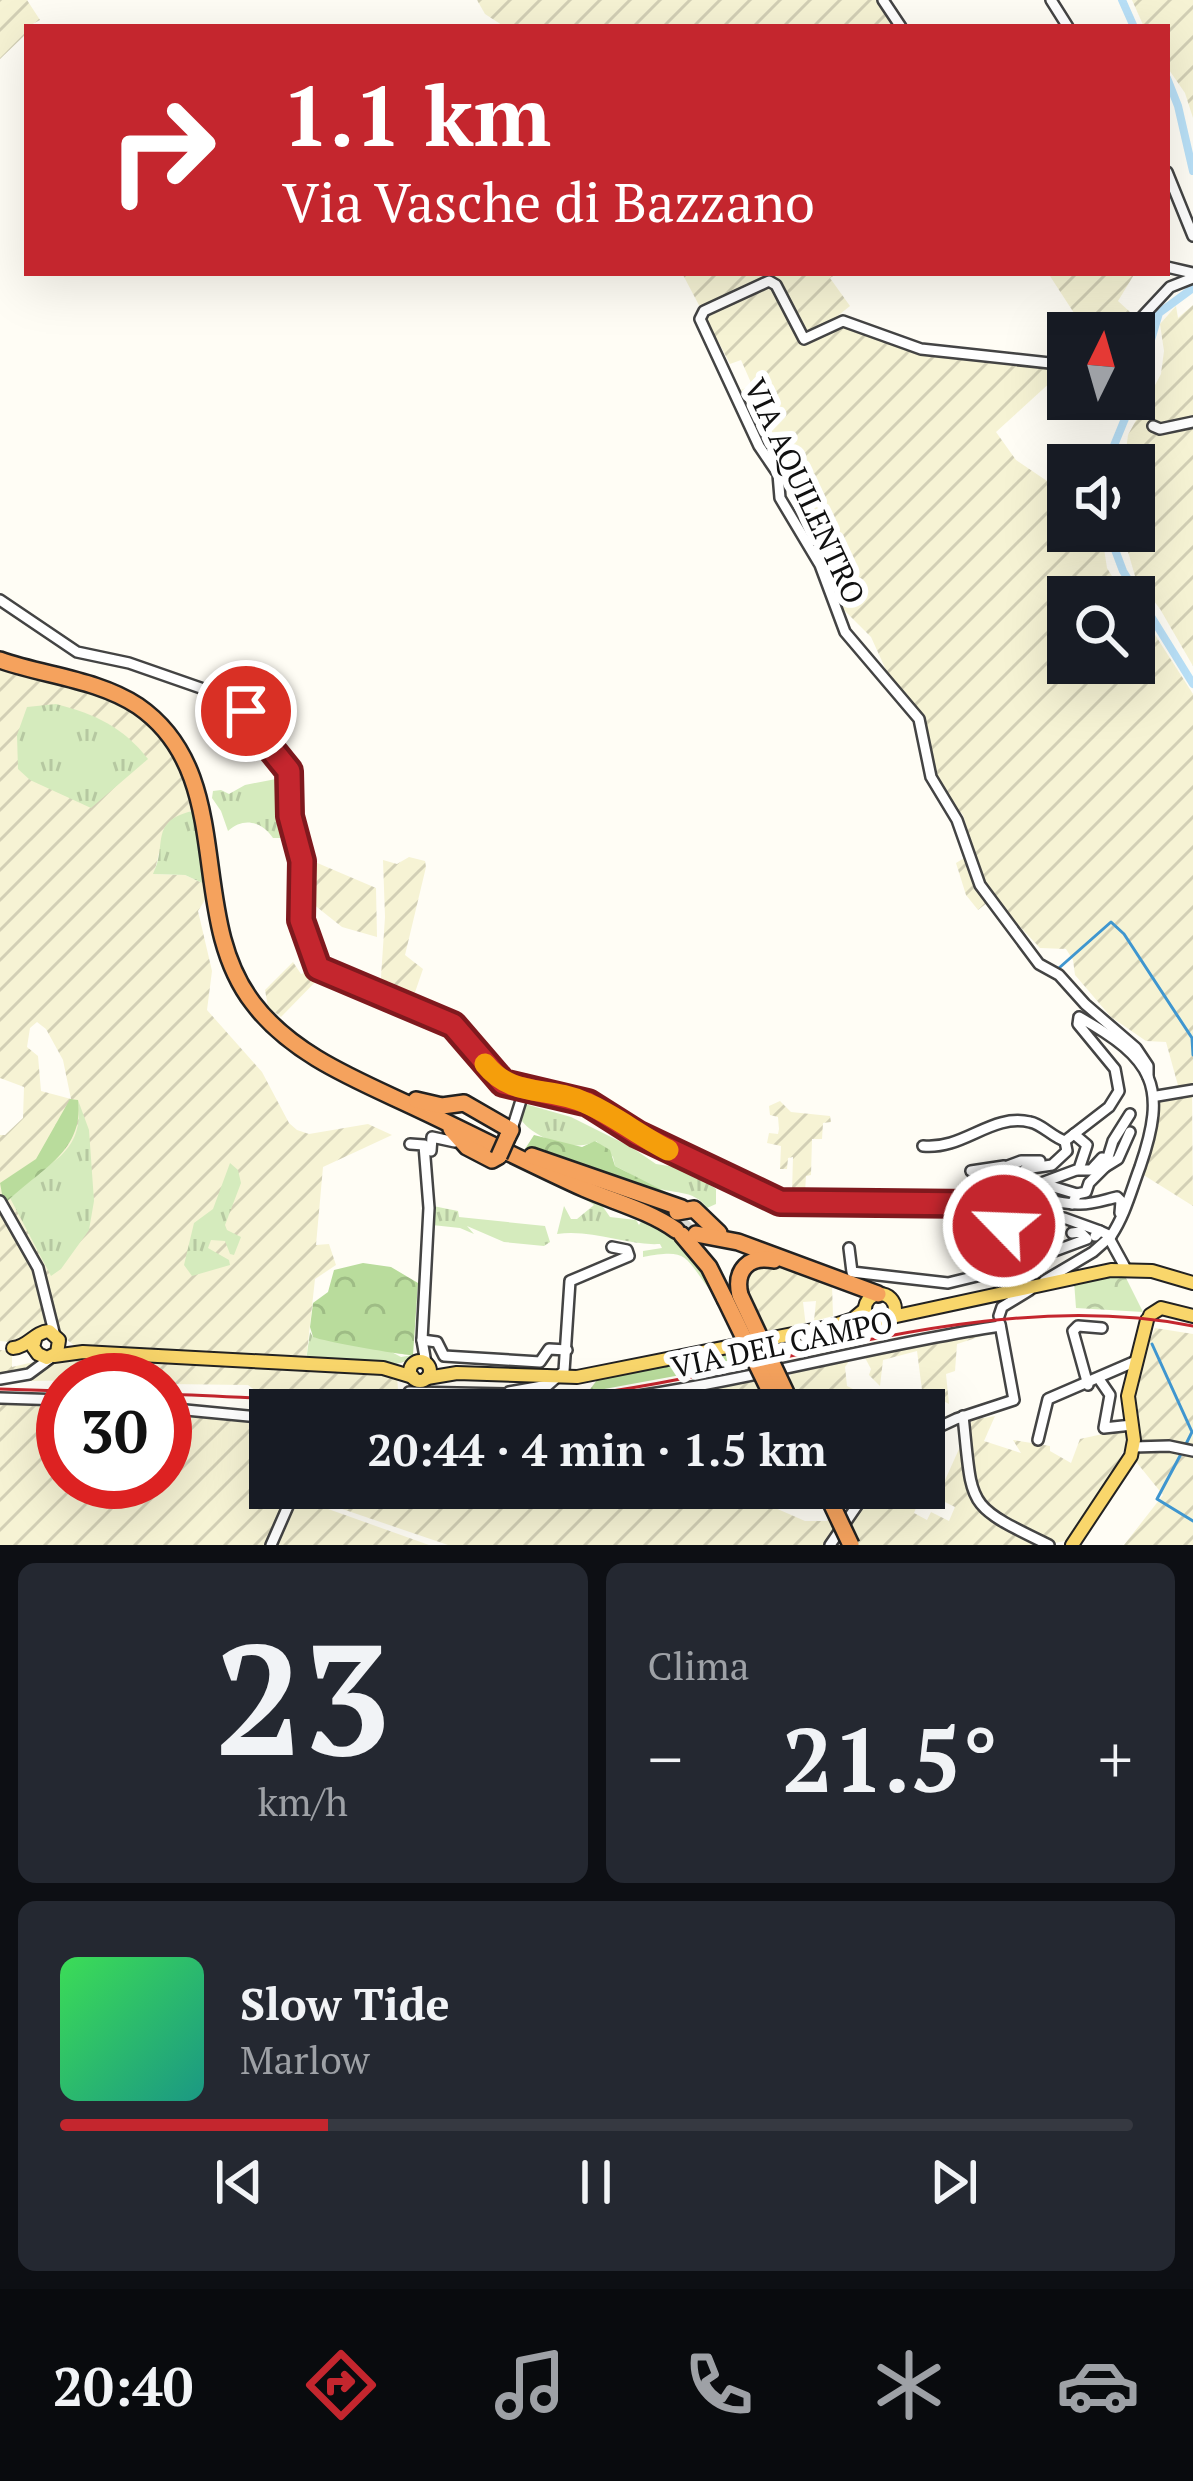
<!DOCTYPE html>
<html lang="it">
<head>
<meta charset="utf-8">
<style>
  body { margin:0; font-family:"PT Serif",serif; background:#242831; color:#f1f3f6; height:100vh; display:flex; flex-direction:column; font-size:45px; white-space:nowrap }
  * { box-sizing:border-box; margin:0 }
  p { font-size:39px; color:#9ea1a6 }
  .icon { flex:none; width:66px; height:66px; fill:none; stroke:currentColor; stroke-width:2; stroke-linecap:round; stroke-linejoin:round }
  .map { position:relative; height:1545px; overflow:hidden }
  .panel { display:flex; flex-direction:column; gap:18px; padding:18px; background:#0d0f14; flex:1 }
  .panel>* { flex:none }
  .guide { position:absolute; left:24px; top:24px; width:1146px; height:252px; border-radius:0px; box-shadow:0 12px 48px #0002; background:#c4262e; color:#fff; overflow:hidden }
  .needle { width:78px; rotate:5deg }
  .controls { position:absolute; left:1047px; top:312px; display:grid; gap:24px }
  .controls a { display:grid; place-items:center; width:108px; height:108px; border-radius:0px; background:#171b24; box-shadow:0 12px 48px #0002; font-size:60px }
  .speed { position:absolute; left:36px; top:1353px; display:flex; gap:24px; font-size:60px; font-weight:700; text-align:center }
  .speed>* { display:grid; place-content:center; width:156px; height:156px; border-radius:50%; background:#171b24; box-shadow:0 12px 48px #0002; line-height:1 }
  .speed .limit { border:18px solid #d22; background:#fff; color:#111 }
  .pin { position:absolute; display:grid; place-items:center; width:102px; height:102px; color:#fff; margin:-51px; border:6px solid #fff; border-radius:50%; box-shadow:0 3px 12px #0007 }
  .me { position:absolute; width:132px; margin:-66px; rotate:294deg; stroke-linejoin:round; filter:drop-shadow(0 0 9px #0008) }
  .turn { display:flex; align-items:center; gap:42px; height:252px; padding:0 60px; font-size:54px }
  .turn .icon { width:156px; height:156px; stroke-width:2.5 }
  .turn b { display:block; font-size:84px; line-height:102px }
  .big { font-size:90px; font-weight:700; line-height:1.1 }
  .panel .tile { flex:1; display:flex; flex-direction:column; justify-content:center; gap:18px; min-width:0; padding:0 42px; border-radius:18px; background:#242831 }
  .panel .dial { align-items:center; gap:0 }
  .dial b { font-size:156px; line-height:1 }
  .song { display:flex; align-items:center; gap:36px }
  .cover { width:144px; height:144px; border-radius:18px; background:linear-gradient(135deg,hsl(130 70% 55%),hsl(170 70% 35%)) }
  .played { height:12px; border-radius:6px; background:linear-gradient(90deg,#c4262e 25%,#363941 25%) }
  .keys { display:flex; justify-content:space-around; direction:ltr }
  .heat { display:flex; justify-content:space-between; align-items:center; font-size:66px; direction:ltr }
  .panel .tiles { flex:1; display:grid; gap:18px; grid-template-columns:1fr 1fr }
  .tile:last-child { grid-column:span 2 }
  .trip { position:absolute; left:249px; top:1389px; width:696px; height:120px; border-radius:0px; background:#171b24; box-shadow:0 12px 48px #0002; font-weight:700; line-height:120px; text-align:center }
  .tab-bar { display:flex; height:192px; justify-content:space-around; align-items:center; background:#090b0e; color:#9ea1a6 }
  .tab-bar .icon { width:84px; height:84px }
  .tab-bar .on { color:#c4262e }
  .tab-bar b { font-size:54px; color:#f1f3f6 }
  .map>svg:first-child { display:block }
</style>
</head>
<body>
<div class="map">
<svg width="1193" height="1545" viewBox="0 0 1193 1545">
  <defs>
    <pattern id="farmland-furrows" width="10" height="10" patternUnits="userSpaceOnUse" patternTransform="scale(3)"><rect width="10" height="10" fill="#f6f3d4"/><path d="M-1 1l2-2M0 10L10 0M9 11l2-2" fill="none" stroke="#d2cfb5"/></pattern>
    <pattern id="grass-tufts" width="24" height="20" patternUnits="userSpaceOnUse" patternTransform="scale(3)"><rect width="24" height="20" fill="#d5ebbd"/><path d="M3 7l-1-3M5 7V3M7 7l1-3M15 17l-1-3M17 17v-4M19 17l1-3" fill="none" stroke="#b6c8a1"/></pattern>
    <pattern id="forest-crowns" width="20" height="18" patternUnits="userSpaceOnUse" patternTransform="scale(3)"><rect width="20" height="18" fill="#b9dc9c"/><path d="M2 6a3 3 0 1 1 6 0M12 15a3 3 0 1 1 6 0" fill="none" stroke="#9ebc85"/></pattern>
    <pattern id="park-crowns" width="20" height="18" patternUnits="userSpaceOnUse" patternTransform="scale(3)"><rect width="20" height="18" fill="#d5ebbd"/><path d="M2 6a3 3 0 1 1 6 0M12 15a3 3 0 1 1 6 0" fill="none" stroke="#b6c8a1"/></pattern>
  </defs>
  <rect width="100%" height="100%" fill="#fffdf5"/>
  <g fill="url(#farmland-furrows)" fill-rule="evenodd">
    <polygon points="0,0 27,0 40,20 27,27 27,33 0,59"/>
    <polygon points="477,0 877,0 892,27 505,27 485,14"/>
    <polygon points="1132,0 1193,0 1193,118 1185,93 1167,67 1167,27 1144,27"/>
    <polygon points="682,273 838,273 830,278 850,306 835,318 876,339 933,355 1065,369 996,432 1016,460 1047,481 1068,484 1068,531 1093,531 1098,535 1103,542 1107,568 1125,597 1068,597 1068,663 1134,663 1134,612 1152,630 1193,694 1193,1082 1190,1087 1179,1089 1166,1042 1146,1041 1111,1017 1075,975 1073,960 1066,949 1040,948 993,898 978,910 966,895 956,863 974,852 963,815 935,782 927,736 891,681 871,637 838,604 785,460 768,428 762,430 741,390 752,385 741,360 730,364"/>
    <polygon points="1048,273 1135,273 1118,301 1130,312 1114,333 1094,333 1074,313"/>
    <polygon points="1193,305 1193,666 1160,609 1135,576 1122,531 1134,531 1134,465 1124,465 1128,435 1161,374 1164,351 1160,324 1176,306 1178,318"/>
    <path d="M0 664 123 700 165 734 200 809 190 811 159 853 154 874 185 875 209 886 210 892 198 911 212 971 207 1010 262 1072 289 1123 297 1130 309 1134 368 1124 392 1135 323 1167 316 1245 329 1244 336 1265 315 1279 306 1361 78 1348 55 1331 20 1343 0 1341V1135H5L23 1118 24 1087 0 1078ZM37 1022 46 1029 63 1060 71 1099 41 1091 38 1056 27 1047 30 1028Z"/>
    <polygon points="409,857 425,861 426,867 405,955 423,969 411,1004 384,992 381,977 385,917 383,860 397,864"/>
    <polygon points="308,859 376,888 377,937 342,927 308,900"/>
    <polygon points="293,962 301,974 315,969 322,975 281,1017 268,1007 265,990"/>
    <polygon points="1163,1095 1192,1096 1193,1206 1142,1174 1156,1125 1159,1097"/>
    <polygon points="780,1101 791,1112 830,1116 831,1122 823,1123 822,1139 812,1139 811,1175 806,1176 805,1192 792,1192 793,1157 788,1158 787,1169 780,1169 781,1146 767,1143 769,1133 778,1134 779,1129 778,1117 770,1115 769,1106"/>
    <polygon points="751,1262 784,1265 832,1285 833,1316 814,1321 816,1301 803,1302 806,1327 761,1336 739,1277"/>
    <polygon points="1155,1328 1193,1334 1193,1448 1136,1440 1130,1403 1139,1365"/>
    <polygon points="981,1329 982,1336 957,1344 955,1371 946,1374 949,1404 922,1390 917,1351 883,1360 880,1386 869,1375 871,1369 863,1354"/>
    <polygon points="0,1350 12,1351 12,1367 64,1355 360,1369 397,1376 398,1390 370,1392 369,1396 357,1398 260,1394 248,1385 165,1384 165,1380 18,1381 0,1386"/>
    <polygon points="855,1353 845,1367 847,1386 867,1396 882,1390 901,1397 894,1410 804,1410 790,1379 791,1371"/>
    <polygon points="755,1377 772,1410 503,1410"/>
    <polygon points="0,1400 63,1403 63,1482 165,1482 165,1411 270,1421 270,1488 295,1488 270,1545 0,1545"/>
    <polygon points="995,1416 984,1441 1021,1453 1013,1440 1050,1446 1050,1451 1071,1463 1080,1439 1130,1428 1131,1435 1116,1466 1117,1472 1073,1539 1047,1545 855,1545 845,1526 870,1488 924,1488 924,1445 940,1450 914,1513 927,1520 931,1512 949,1521 955,1507 937,1498 972,1420"/>
    <polygon points="1166,1448 1193,1453 1193,1545 1124,1545 1163,1495 1133,1458 1135,1450"/>
    <polygon points="298,1488 815,1488 825,1508 771,1501 763,1495 752,1498 805,1521 827,1521 829,1517 836,1529 826,1545 448,1545 304,1496 303,1500 429,1545 273,1545"/>
  </g>
  <g fill="url(#grass-tufts)">
    <path d="M56 704C95 714 123 727 148 759L91 808 30 780 18 769 17 735 27 707Z"/>
    <path d="M276 779 281 819 290 838H273C262 822 244 816 228 831L221 811 212 798 213 791 221 790 229 794 245 785Z"/>
    <path d="M200 809 209 886 185 875 153 874C169 842 146 820 200 809Z"/>
    <path d="M78 1100 89 1130 94 1201 89 1230 61 1269 51 1276 10 1198C38 1163 86 1161 78 1100Z"/>
    <path d="M525 1104 571 1117 631 1147 656 1164 688 1169 716 1189V1204L707 1208C693 1188 672 1195 652 1186 639 1180 628 1172 615 1166L613 1157 596 1141C574 1153 536 1139 522 1121Z"/>
    <polygon points="230,1163 238,1170 241,1183 225,1225 227,1230 241,1237 234,1255 230,1254 225,1241 211,1240 208,1248 229,1260 230,1265 192,1276 184,1265 194,1223 213,1209"/>
    <path d="M539 1171 601 1204 610 1217 636 1220 639 1225 642 1220C680 1228 694 1258 713 1288L709 1289C684 1255 687 1249 643 1257V1251L662 1248 660 1244C626 1246 594 1229 557 1234L564 1206 571 1219H577L594 1205 568 1188 532 1174Z"/>
    <polygon points="433,1206 458,1211 459,1217 545,1226 550,1242 544,1246 504,1242 467,1226 474,1234 460,1228 432,1225"/>
    <polygon points="310,1332 313,1337 386,1349 401,1357 413,1355 413,1359 393,1365 306,1361"/>
  </g>
  <g fill="url(#forest-crowns)">
    <path d="M70 1099 78 1100C85 1154 34 1172 4 1205L0 1183 36 1159Z"/>
    <polygon points="534,1135 582,1147 595,1141 610,1150 615,1166 668,1193 666,1196 525,1149"/>
    <path d="M363 1263 391 1267 418 1283 413 1355C406 1356 322 1341 313 1337L310 1327 313 1303 328 1292 334 1270Z"/>
    <polygon points="726,1352 737,1356 741,1364 588,1392 597,1380"/>
  </g>
  <polygon fill="url(#park-crowns)" points="1113,1275 1126,1278 1143,1312 1076,1308 1074,1281"/>
  <g fill="none" stroke-linecap="round" stroke-linejoin="round">
    <g stroke="#3f96cf" stroke-width="3">
      <polyline points="1059,968 1111,922 1124,934 1192,1038 1193,1055"/>
      <polyline points="1152,1344 1192,1432 1186,1444"/>
      <polyline points="1181,1454 1157,1499 1193,1521"/>
    </g>
    <g stroke="#b9e0f7" stroke-width="8">
      <polyline points="1122,0 1134,27"/>
      <polyline points="1167,78 1178,106 1193,171"/>
      <polyline points="1134,397 1159,313 1193,288"/>
      <polyline points="1106,465 1133,399"/>
      <polyline points="1108,531 1123,571 1193,684"/>
    </g>
    <polyline stroke="#dbdad3" stroke-width="15" stroke-dasharray="15 8" stroke-linecap="butt" points="660,1212 678,1221 698,1240"/>
    <defs>
      <g id="minor">
        <polyline points="883,0 901,27"/>
        <polyline points="1051,0 1068,27"/>
        <polyline points="1167,172 1193,236"/>
        <polyline points="1167,267 1193,273"/>
        <polyline points="1127,333 1170,287 1193,278"/>
        <polyline points="1068,365 921,349 843,321 804,339 776,285 769,281 704,311 700,319 759,446 778,474 780,498 820,565 845,632 919,719 931,777 957,820 980,885 1039,964 1059,975 1085,1004 1136,1048 1148,1066 1148,1077"/>
        <polyline points="1153,426 1160,429 1193,422"/>
        <polyline points="0,600 77,652 129,663 218,694 232,699 246,711 255,729 289,771 290,816 302,861 301,920 318,967 453,1025 496,1078 508,1086 532,1088 588,1103 637,1134 780,1202 975,1204 994,1208 1006,1218 1064,1218 1100,1231"/>
        <polyline points="1157,1096 1193,1090"/>
        <polyline points="512,1129 523,1094 534,1091"/>
        <path d="M1065 1141 1109 1107 1119 1091 1115 1069 1078 1024 1079 1017C1154 1059 1168 1086 1140 1167 1131 1191 1125 1215 1111 1236"/>
        <polyline points="410,1144 424,1145 429,1208 422,1340 426,1363"/>
        <path d="M923 1146C964 1150 991 1113 1030 1122 1042 1124 1052 1137 1065 1141"/>
        <polyline points="431,1151 432,1137 455,1142"/>
        <polyline points="1005,1167 1021,1161 1040,1161"/>
        <polyline points="1105,1167 1118,1159 1130,1132"/>
        <polyline points="1078,1170 1091,1170 1102,1158 1107,1159"/>
        <polyline points="971,1171 1004,1166 1005,1176 1020,1184 1009,1187"/>
        <polyline points="981,1183 995,1179"/>
        <polyline points="1027,1184 1025,1169 1052,1165 1067,1151 1065,1141"/>
        <polyline points="1044,1184 1077,1194"/>
        <polyline points="1025,1189 1079,1169 1087,1145 1074,1134"/>
        <polyline points="0,1201 38,1268 54,1332"/>
        <path d="M975 1204C1008 1180 1043 1204 1078 1204 1091 1205 1104 1200 1117 1197L1121 1201 1120 1213"/>
        <polyline points="1072,1204 1077,1194 1086,1192 1089,1183 1105,1167 1113,1141 1130,1114"/>
        <polyline points="1031,1209 1041,1208 1046,1197"/>
        <polyline points="1109,1238 1126,1269"/>
        <polyline points="849,1248 852,1272 948,1283 1006,1269 1087,1239 1080,1232 1072,1233"/>
        <polyline points="1003,1268 1009,1195"/>
        <polyline points="1044,1281 1093,1252 1111,1236 1100,1231 1095,1236"/>
        <polyline points="999,1316 1002,1307 1030,1290"/>
        <polyline points="422,1340 437,1342 444,1356 540,1362 549,1349 567,1350"/>
        <polyline points="0,1379 29,1374 52,1357"/>
        <polyline points="1099,1379 1110,1395 1104,1428 1132,1425"/>
        <polyline points="1088,1385 1073,1331 1078,1326 1102,1328"/>
        <polyline points="409,1392 506,1394"/>
        <polyline points="0,1398 63,1400"/>
        <polyline points="503,1399 509,1392 548,1385 564,1371 570,1281 629,1256 627,1250 612,1247"/>
        <polyline points="165,1408 270,1418"/>
        <path d="M501 1408C672 1405 833 1351 1000 1326"/>
        <polyline points="340,1410 419,1410"/>
        <path d="M963 1416C973 1508 964 1504 1049 1545"/>
        <polyline points="924,1434 956,1419 1014,1400 1000,1324"/>
        <polyline points="1038,1440 1048,1399 1136,1361"/>
        <polyline points="1133,1447 1169,1446 1193,1451"/>
        <polyline points="271,1545 296,1488"/>
        <polyline points="830,1545 869,1488"/>
      </g>
      <g id="major">
        <circle cx="880" cy="1309" r="15"/>
        <polyline points="1150,1315 1161,1308 1193,1316"/>
        <polyline points="892,1317 1111,1270 1152,1271 1193,1283"/>
        <path d="M13 1348C28 1347 34 1332 49 1331L59 1340 57 1353 47 1358 38 1354 33 1347 36 1336"/>
        <polyline points="54,1356 83,1352 383,1368 413,1377"/>
        <circle cx="420" cy="1371" r="10"/>
        <polyline points="427,1378 457,1373 577,1377 828,1327 853,1319 865,1309"/>
        <polyline points="1072,1545 1131,1456 1134,1440 1128,1396 1147,1320"/>
      </g>
      <g id="highway">
        <path d="M0 660C45 676 97 679 138 706 238 775 185 915 253 1003 295 1059 368 1084 429 1114 481 1139 532 1165 585 1189 615 1202 649 1211 676 1230"/>
        <polyline points="416,1100 442,1106 464,1103 511,1130 507,1138"/>
        <polyline points="451,1129 467,1147 492,1160 499,1156"/>
        <polyline points="532,1156 682,1208"/>
        <polyline points="677,1212 694,1209 719,1233"/>
        <polyline points="696,1234 738,1242 878,1294"/>
        <polyline points="682,1235 709,1267 725,1299"/>
        <path d="M740 1295C734 1270 749 1255 774 1260"/>
      </g>
    </defs>
    <use href="#minor" stroke="#444" stroke-width="14"/>
    <use href="#major" stroke="#222" stroke-width="16"/>
    <use href="#highway" stroke="#222" stroke-width="20"/>
    <use href="#minor" stroke="#fff" stroke-width="9"/>
    <use href="#major" stroke="#f9d66b" stroke-width="12"/>
    <use href="#highway" stroke="#f5a25d" stroke-width="15"/>
    <g stroke="#c4262e" stroke-width="3">
      <polyline points="0,1389 63,1391"/>
      <path d="M165 1394C306 1399 451 1413 592 1394 790 1367 994 1287 1193 1326"/>
    </g>
    <defs>
      <g id="highway-bridge">
        <polyline points="499,1156 507,1138"/>
        <polyline points="740,1295 794,1410"/>
        <polyline points="725,1299 779,1410"/>
        <polyline points="824,1488 851,1545"/>
      </g>
    </defs>
    <use href="#highway-bridge" stroke="#222" stroke-width="20" stroke-linecap="butt"/>
    <use href="#highway-bridge" stroke="#f5a25d" stroke-width="15"/>
  </g>
  <g fill="none" stroke-linecap="round" stroke-linejoin="round">
    <defs>
      <polyline id="route" points="246,711 255,729 289,771 290,816 302,861 301,920 318,968 453,1025 503,1083 588,1103 637,1134 780,1202 975,1204 994,1208 1006,1218 1004,1226"/>
    </defs>
    <use href="#route" stroke="#7f191e" stroke-width="30"/>
    <use href="#route" stroke="#c4262e" stroke-width="21"/>
    <path stroke="#f59e0b" stroke-width="21" d="M485 1064C513 1099 547 1085 586 1103 614 1115 640 1136 668 1150"/>
  </g>
  <g text-anchor="middle" dominant-baseline="central" stroke-width="12" stroke-linejoin="round" paint-order="stroke">
    <g font-size="30" fill="#111" stroke="#fff">
      <text transform="translate(805 491) rotate(65)">VIA AQUILENTRO</text>
      <text transform="translate(782 1344) rotate(-12)">VIA DEL CAMPO</text>
    </g>
  </g>
</svg>
<div class="controls">
<a><svg class="needle" viewBox="-14 -14 28 28"><path d="M0-13l5 13h-10z" fill="#e53935"/><path d="M0 13l5-13h-10z" fill="#9ea1a6"/></svg></a>
<a><svg class="icon" aria-label="sound" viewBox="0 0 24 24"><path d="M4 9h4l5-4v14l-5-4H4zM17 9q2 3 0 6"/></svg></a>
<a><svg class="icon" aria-label="search" viewBox="0 0 24 24"><circle cx="10" cy="10" r="6"/><path d="M15 15l6 6"/></svg></a>
</div>
<div class="speed"><div class="limit">30</div></div>
<div class="pin" style="left:246px;top:711px;background:#d93025"><svg class="icon" aria-label="arrive" viewBox="0 0 24 24"><path d="M6 21V4h12l-3 4 3 4H6"/></svg></div>
<svg class="me" style="left:1004px;top:1226px" viewBox="-20 -20 40 40"><circle r="17" fill="#c4262e" stroke="#fff" stroke-width="3"/><path d="M0-11L8 9 0 5-8 9z" fill="#fff"/></svg>
<div class="trip">20:44 · 4 min · 1.5 km</div>
<div class="guide">
<div class="turn"><svg class="icon" aria-label="right" viewBox="0 0 24 24"><path d="M7 20v-9h11M14 6l5 5-5 5"/></svg><div><b>1.1 km</b>Via Vasche di Bazzano</div></div>
</div>
</div>
<section class="panel">
<div class="tiles">
<div class="tile dial"><b>23</b><p>km/h</p></div>
<div class="tile"><p>Clima</p>
<div class="heat"><a>−</a><b class="big">21.5°</b><a>+</a></div>
</div>
<div class="tile">
<div class="song"><i class="cover"></i><div><b>Slow Tide</b><p>Marlow</p></div></div>
<div class="played"></div>
<div class="keys"><svg class="icon" aria-label="previous" viewBox="0 0 24 24"><path d="M18 5L8 12l10 7zM5 5v14"/></svg><svg class="icon" aria-label="pause" viewBox="0 0 24 24"><path d="M8 5v14M16 5v14"/></svg><svg class="icon" aria-label="next" viewBox="0 0 24 24"><path d="M6 5l10 7-10 7zM19 5v14"/></svg></div>
</div>
</div>
</section>
<nav class="tab-bar">
<b>20:40</b>
<svg class="icon on" aria-label="directions" viewBox="0 0 24 24"><path d="M12 3l9 9-9 9-9-9zM9 14v-3h6M13 9l2 2-2 2"/></svg>
<svg class="icon" aria-label="music" viewBox="0 0 24 24"><path d="M9 18V5l10-2v13"/><circle cx="6" cy="18" r="3"/><circle cx="16" cy="16" r="3"/></svg>
<svg class="icon" aria-label="phone" viewBox="0 0 24 24"><path d="M5 4h4l2 5-3 2q2 4 5 5l2-3 5 2v4C11 20 4 13 5 4z"/></svg>
<svg class="icon" aria-label="climate" viewBox="0 0 24 24"><path d="M12 3v18M4 7l16 10M4 17L20 7"/></svg>
<svg class="icon" aria-label="car" viewBox="0 0 24 24"><path d="M5 17H2v-5l4-1 3-4h7l3 4 3 1v5h-3M9 17h6M6 11h13"/><circle cx="7" cy="17" r="2"/><circle cx="17" cy="17" r="2"/></svg>
</nav>
</body>
</html>
